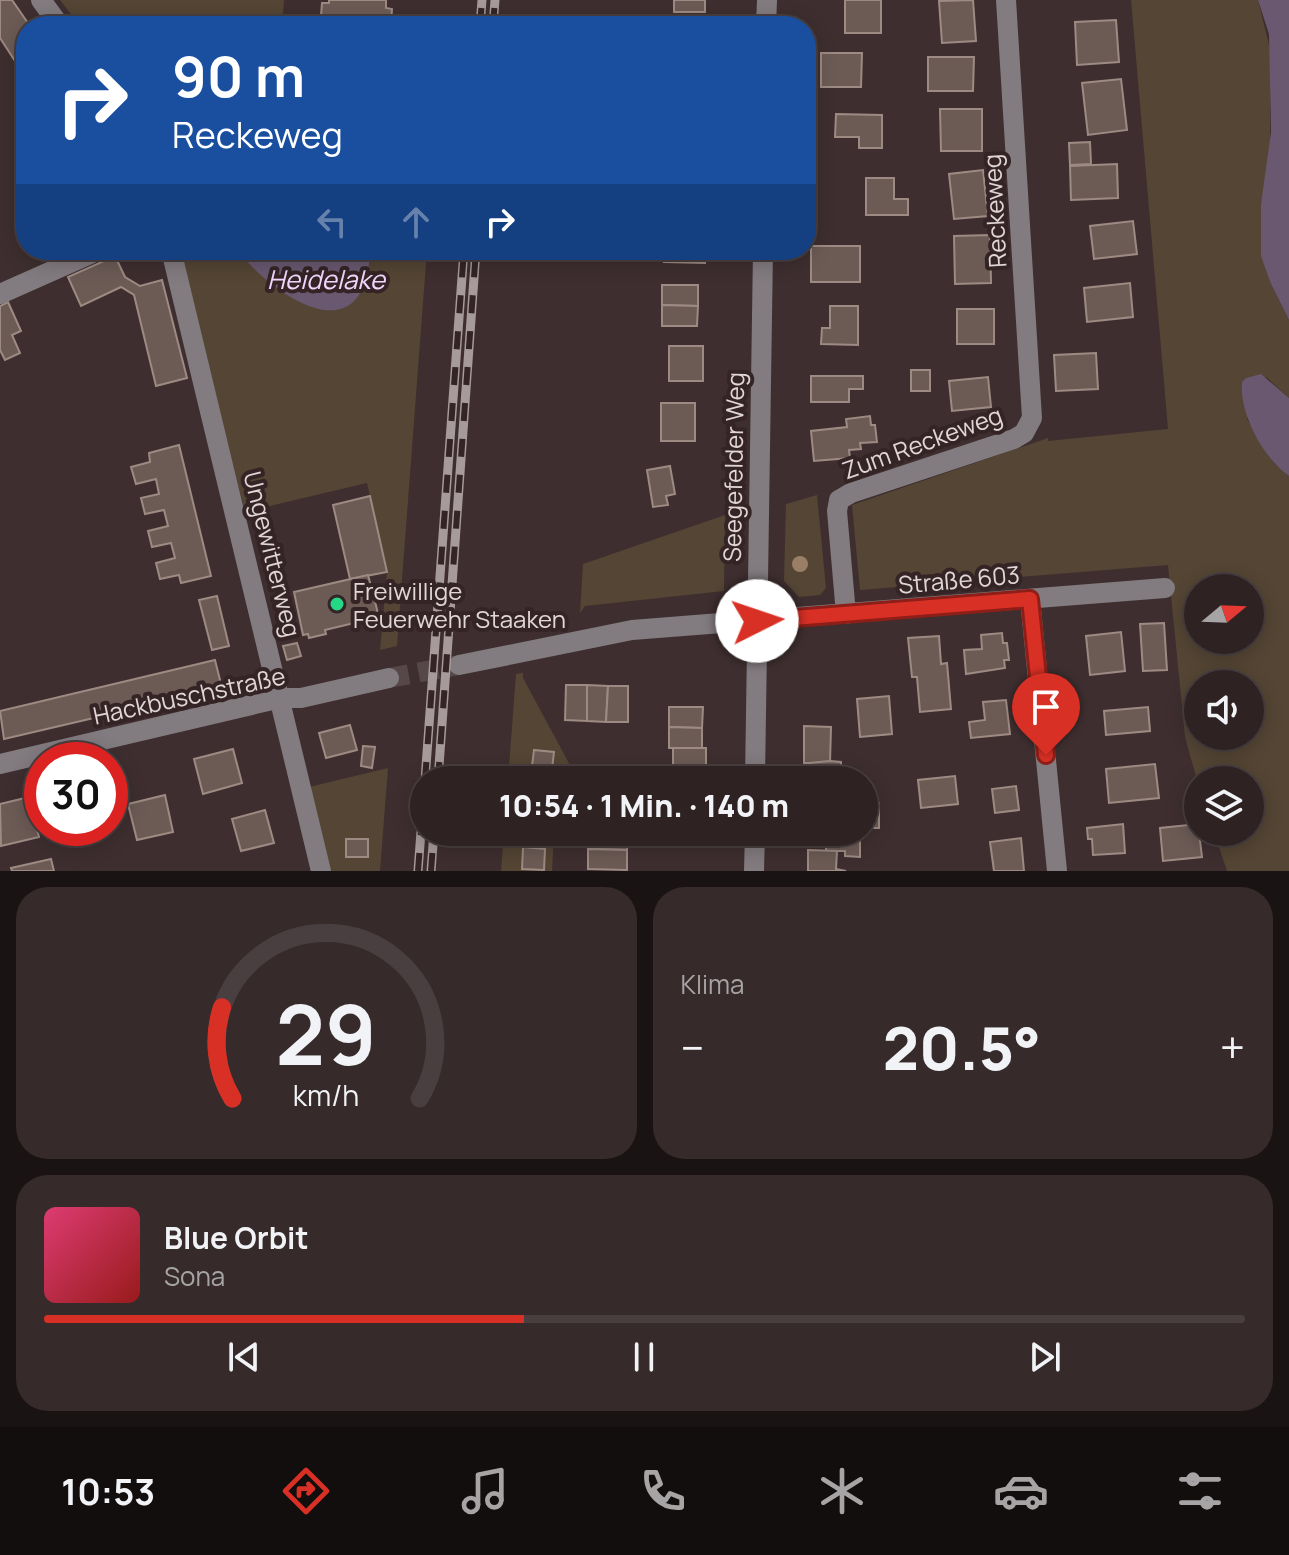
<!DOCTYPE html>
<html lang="de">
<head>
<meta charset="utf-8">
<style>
  body { margin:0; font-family:Manrope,sans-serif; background:#362a2b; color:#f1f3f6; height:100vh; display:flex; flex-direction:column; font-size:30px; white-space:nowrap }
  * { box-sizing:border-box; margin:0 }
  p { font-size:26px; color:#a7a4a6 }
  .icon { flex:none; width:44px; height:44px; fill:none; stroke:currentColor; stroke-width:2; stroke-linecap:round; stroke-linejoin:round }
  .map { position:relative; height:871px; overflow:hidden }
  .panel { display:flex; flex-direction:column; gap:16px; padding:16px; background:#191313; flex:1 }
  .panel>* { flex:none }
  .hud { position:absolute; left:16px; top:16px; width:800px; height:244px; border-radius:32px; box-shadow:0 4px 20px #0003,0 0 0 2px #493f41; background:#1a4fa0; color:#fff; overflow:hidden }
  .needle { width:52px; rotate:71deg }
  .tools { position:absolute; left:1184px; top:574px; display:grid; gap:16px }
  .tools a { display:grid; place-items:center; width:80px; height:80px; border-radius:50%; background:#2e2223; box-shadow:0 4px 20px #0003,0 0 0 2px #493f41; font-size:40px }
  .speed { position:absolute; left:24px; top:742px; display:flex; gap:16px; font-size:40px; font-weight:700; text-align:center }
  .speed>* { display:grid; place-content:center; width:104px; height:104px; border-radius:50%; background:#2e2223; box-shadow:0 4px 20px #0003,0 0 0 2px #493f41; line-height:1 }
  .speed .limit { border:12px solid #d22; background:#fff; color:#111 }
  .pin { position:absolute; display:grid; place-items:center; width:68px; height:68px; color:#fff; margin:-82px -34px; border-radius:50% 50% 50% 0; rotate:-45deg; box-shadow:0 0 8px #0007 }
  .pin .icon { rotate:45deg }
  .me { position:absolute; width:88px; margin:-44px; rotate:86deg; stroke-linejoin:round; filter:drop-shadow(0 0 6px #0008) }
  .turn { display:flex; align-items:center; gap:28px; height:168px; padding:0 24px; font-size:36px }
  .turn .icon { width:104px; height:104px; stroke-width:2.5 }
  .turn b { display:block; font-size:56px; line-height:68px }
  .lanes { display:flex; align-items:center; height:76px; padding:0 24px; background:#0003; justify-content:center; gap:40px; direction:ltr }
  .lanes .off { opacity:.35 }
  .big { font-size:60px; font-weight:800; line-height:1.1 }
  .panel .widget { flex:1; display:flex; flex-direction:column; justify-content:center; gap:12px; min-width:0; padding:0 28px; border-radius:32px; background:#362a2b }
  .panel .dial { align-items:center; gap:0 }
  .dial svg { height:208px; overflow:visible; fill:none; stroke:#493f41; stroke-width:7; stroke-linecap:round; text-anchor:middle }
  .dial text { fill:#f1f3f6; stroke:none }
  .song { display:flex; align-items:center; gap:24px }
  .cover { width:96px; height:96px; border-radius:12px; background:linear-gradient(135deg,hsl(340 70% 55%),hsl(0 70% 35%)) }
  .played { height:8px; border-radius:4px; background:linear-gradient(90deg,#d93025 40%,#493f41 40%) }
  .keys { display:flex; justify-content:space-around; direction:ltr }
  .heat { display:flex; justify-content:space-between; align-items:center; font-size:44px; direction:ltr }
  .panel .tiles { flex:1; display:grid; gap:16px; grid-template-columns:1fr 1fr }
  .widget:last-child { grid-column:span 2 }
  .trip { position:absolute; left:410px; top:766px; width:468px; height:80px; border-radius:40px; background:#2e2223; box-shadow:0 4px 20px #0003,0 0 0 2px #493f41; font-weight:800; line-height:80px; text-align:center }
  .dock { display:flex; height:128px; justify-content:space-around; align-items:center; background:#120e0e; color:#a7a4a6 }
  .dock .icon { width:56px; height:56px }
  .dock .selected { color:#d93025 }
  .dock b { font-size:36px; color:#f1f3f6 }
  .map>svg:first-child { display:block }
</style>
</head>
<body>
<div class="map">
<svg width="1289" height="871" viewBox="0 0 1289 871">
  <rect width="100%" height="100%" fill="#3e2e2f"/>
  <g fill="#544534" fill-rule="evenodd">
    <polygon points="60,0 284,0 282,26 80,26"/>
    <path d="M1131 0H1258L1270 49V159L1261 204 1271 284 1289 320V398L1266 377 1247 419 1275 464 1289 476V871H1227L1214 832H1250V780H1198V784L1185 737 1168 565 860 590 852 505 1048 438V441L1168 429ZM1198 588H1250V640H1198ZM1198 684H1250V736H1198Z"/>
    <polygon points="179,250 427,250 397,646 380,650 387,572 367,483 245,512"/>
    <polygon points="817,495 826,588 820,595 799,597 784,581 786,504"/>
    <polygon points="725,515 724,591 585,606 580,613 583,564"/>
    <polygon points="523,673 523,678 578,780 508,780 516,674"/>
    <polygon points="388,768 380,871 327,871 309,787"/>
    <polygon points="504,832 554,832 552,871 501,871"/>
  </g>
  <g fill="#695870">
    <polygon points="1258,0 1289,0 1289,320 1271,284 1261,256 1261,204 1271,132 1269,34"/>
    <path d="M238 250H371C369 262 368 276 363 287 339 345 258 280 238 250Z"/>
    <path d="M1261 374 1289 398V476C1263 458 1239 413 1242 382L1246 378Z"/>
  </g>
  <g fill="#6c5b55" stroke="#9d8a83" stroke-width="2">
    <polygon points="0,0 12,0 30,26 26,26 26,78 0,38"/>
    <polygon points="329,0 386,0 386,8 392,9 391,22 385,21 385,26 326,26 327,16 321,16 322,3 329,3"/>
    <rect x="674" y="0" width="31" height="12"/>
    <rect x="845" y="0" width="36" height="33"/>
    <polygon points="973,0 976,41 942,43 939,1"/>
    <polygon points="1116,20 1119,62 1077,65 1075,22"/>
    <polygon points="821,53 862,53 861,87 821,87"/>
    <polygon points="928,57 974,57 973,91 928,91"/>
    <polygon points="1121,79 1127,130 1088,135 1082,83"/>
    <polygon points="940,109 982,109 982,151 941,151"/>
    <polygon points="836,114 882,115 882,148 859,148 859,137 835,137"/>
    <polygon points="1090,142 1091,164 1070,165 1069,143"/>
    <polygon points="1117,164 1118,198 1071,200 1070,166"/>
    <polygon points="983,170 988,216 954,219 949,174"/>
    <polygon points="866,178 894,178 894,199 908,199 908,215 866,215"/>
    <polygon points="1133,221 1137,254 1094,259 1090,226"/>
    <polygon points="990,235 991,283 955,284 954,236"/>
    <rect x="811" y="246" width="49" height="36"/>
    <polygon points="665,250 705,250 705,263 664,262"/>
    <polygon points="115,256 125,277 140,286 162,280 187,378 156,386 134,295 121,287 81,306 68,277"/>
    <polygon points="1130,283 1133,317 1087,322 1084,288"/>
    <polygon points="662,285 698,285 698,306 662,305"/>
    <polygon points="8,302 21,331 12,335 20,353 5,360 0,350 0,306"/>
    <polygon points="662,305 698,306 697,326 662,326"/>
    <polygon points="830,306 858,306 858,345 821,344 822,328 830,328"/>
    <rect x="957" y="309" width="37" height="35"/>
    <rect x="669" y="346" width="34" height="35"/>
    <polygon points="1096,353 1098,389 1056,391 1054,355"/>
    <rect x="911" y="370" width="19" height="21"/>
    <polygon points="811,376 863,376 863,389 849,389 849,402 811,402"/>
    <polygon points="988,377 991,407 952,411 949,381"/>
    <rect x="661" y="403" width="34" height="38"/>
    <polygon points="870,416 871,425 875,425 877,442 860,443 861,449 849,450 850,458 814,461 811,431 847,427 846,419"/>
    <polygon points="179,445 211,576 181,583 179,575 160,579 156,563 175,558 171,543 152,547 148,531 168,526 164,510 145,514 141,498 159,494 156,479 136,484 131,467 150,462 149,453"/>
    <polygon points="670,466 675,494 666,496 668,505 653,507 647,470"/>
    <polygon points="370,496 387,572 350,579 333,505"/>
    <polygon points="368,575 379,617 325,630 326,634 309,638 308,634 303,635 294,592"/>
    <polygon points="217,596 229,646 212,650 199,600"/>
    <polygon points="1164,623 1167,670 1143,671 1140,624"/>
    <polygon points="1121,632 1125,671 1090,675 1086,636"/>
    <polygon points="1002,633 1003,643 1007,643 1009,660 1004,660 1005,668 966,674 964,650 982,649 981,635"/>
    <polygon points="939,636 941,664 947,663 951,709 920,712 917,677 912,677 908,638"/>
    <polygon points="297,643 301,656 287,660 283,646"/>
    <polygon points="215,660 222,688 4,739 0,711"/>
    <polygon points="566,685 587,685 587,721 565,720"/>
    <polygon points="587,685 608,686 606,722 587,721"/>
    <polygon points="608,686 628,686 628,722 606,722"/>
    <polygon points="889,696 892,734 860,737 857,699"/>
    <polygon points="1006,700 1010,734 971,738 969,722 985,720 983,702"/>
    <polygon points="669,707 703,707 702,728 669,727"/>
    <polygon points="1148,707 1150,731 1106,735 1104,711"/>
    <polygon points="350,725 357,750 326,758 319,733"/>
    <polygon points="804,726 831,727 830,763 804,763"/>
    <polygon points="669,727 702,728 702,748 669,748"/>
    <polygon points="363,746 375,747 372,768 361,766"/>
    <polygon points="673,748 706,748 706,769 673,768"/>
    <polygon points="233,749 242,783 203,794 194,759"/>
    <polygon points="534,750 554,752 551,777 531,774"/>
    <polygon points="830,761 841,762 841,773 809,773 809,763"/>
    <polygon points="1155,764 1159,798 1109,803 1106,769"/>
    <polygon points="673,768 706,769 706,780 673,780"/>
    <polygon points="809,773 841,773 841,780 808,780"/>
    <polygon points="955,776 958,804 921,808 918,780"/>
    <polygon points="1016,786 1019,810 995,813 992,789"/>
    <polygon points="165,795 173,832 137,840 128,804"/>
    <polygon points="29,797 39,837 1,846 0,804"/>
    <rect x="864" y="803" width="15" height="25"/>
    <polygon points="265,810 274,843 241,851 232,819"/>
    <polygon points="1123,824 1125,853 1093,855 1092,839 1088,839 1087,828"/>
    <polygon points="1198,824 1202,857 1163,861 1160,828"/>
    <polygon points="589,832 628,832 627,850 588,849"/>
    <polygon points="1021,838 1024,871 994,871 990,842"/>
    <rect x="346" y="839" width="22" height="18"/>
    <polygon points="826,841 860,841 860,857 845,856 845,851 826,851"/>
    <polygon points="523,847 545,849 544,870 522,869"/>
    <polygon points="588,849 627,850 627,870 588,869"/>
    <polygon points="808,850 837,851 836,869 846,871 808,871"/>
    <polygon points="51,859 54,871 12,871 11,868"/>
  </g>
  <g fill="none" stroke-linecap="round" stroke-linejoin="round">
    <polyline stroke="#564748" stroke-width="20" stroke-dasharray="20 10" stroke-linecap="butt" points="389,678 459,665"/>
    <g stroke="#827b7f" stroke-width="20">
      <polyline points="41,0 60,26"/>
      <polyline points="766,26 767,0"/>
      <polyline points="171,250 321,871"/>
      <polyline points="0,294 99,250"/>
      <polyline points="1030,599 1057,871"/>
      <polyline points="846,614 837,511 839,500 851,493 1014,439 1024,433 1032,418 1006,0"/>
      <polyline points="459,665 632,630 1165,588"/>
      <polyline points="0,764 281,698 301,698 389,678"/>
      <polyline points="755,780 763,250"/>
      <polyline points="754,871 755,832"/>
    </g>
    <defs>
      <g id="rail">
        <polyline points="480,26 482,0"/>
        <polyline points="493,26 495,0"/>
        <polyline points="425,780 464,250"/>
        <polyline points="438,780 476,250"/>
        <polyline points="418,871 424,792"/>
        <polyline points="431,871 434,832"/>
      </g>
    </defs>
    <use href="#rail" stroke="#a69a9a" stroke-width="9"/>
    <use href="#rail" stroke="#342425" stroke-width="6" stroke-dasharray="18" stroke-linecap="butt"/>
  </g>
  <circle fill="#9a7e65" cx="800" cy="564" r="8"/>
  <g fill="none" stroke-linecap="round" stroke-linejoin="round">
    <defs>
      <polyline id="route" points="757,621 1030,599 1046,755"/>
    </defs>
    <use href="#route" stroke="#8d1f18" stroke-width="20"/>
    <use href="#route" stroke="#d93025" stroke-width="14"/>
  </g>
  <circle fill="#25d886" stroke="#342425" stroke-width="3" cx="337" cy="604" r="8"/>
  <g text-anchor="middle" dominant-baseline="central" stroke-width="8" stroke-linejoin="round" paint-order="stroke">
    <g font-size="24" fill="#e1d6d6" stroke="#342425">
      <text transform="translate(994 211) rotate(-93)">Reckeweg</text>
      <text transform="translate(922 442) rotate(-20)">Zum Reckeweg</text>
      <text transform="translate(733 467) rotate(-89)">Seegefelder Weg</text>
      <text transform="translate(273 554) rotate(76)">Ungewitterweg</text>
      <text transform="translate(959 579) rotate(-5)">Straße 603</text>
      <text transform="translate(189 695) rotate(-12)">Hackbuschstraße</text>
    </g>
    <g font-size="24" fill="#e1d6d6" stroke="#342425" text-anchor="start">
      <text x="353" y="590">Freiwillige<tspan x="353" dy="28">Feuerwehr Staaken</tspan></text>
    </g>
    <g font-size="26" font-style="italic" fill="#f1d6fd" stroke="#342425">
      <text x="326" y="279">Heidelake</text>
    </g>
  </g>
</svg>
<div class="tools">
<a><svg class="needle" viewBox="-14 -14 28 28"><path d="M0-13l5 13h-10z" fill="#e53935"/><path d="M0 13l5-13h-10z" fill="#a7a4a6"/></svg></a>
<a><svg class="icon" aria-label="sound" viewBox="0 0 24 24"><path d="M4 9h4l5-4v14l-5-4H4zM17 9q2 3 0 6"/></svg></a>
<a><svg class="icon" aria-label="layers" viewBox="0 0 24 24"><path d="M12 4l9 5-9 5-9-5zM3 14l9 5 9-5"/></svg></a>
</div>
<div class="speed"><div class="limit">30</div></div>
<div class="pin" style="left:1046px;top:755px;background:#d93025"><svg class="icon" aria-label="arrive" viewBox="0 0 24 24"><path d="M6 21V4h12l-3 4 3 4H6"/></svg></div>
<svg class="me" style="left:757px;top:621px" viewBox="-20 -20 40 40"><circle r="19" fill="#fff"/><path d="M0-13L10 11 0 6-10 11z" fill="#d93025"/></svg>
<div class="trip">10:54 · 1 Min. · 140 m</div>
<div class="hud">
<div class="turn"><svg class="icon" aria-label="right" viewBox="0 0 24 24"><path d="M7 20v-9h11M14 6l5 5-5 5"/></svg><div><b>90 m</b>Reckeweg</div></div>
<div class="lanes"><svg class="icon off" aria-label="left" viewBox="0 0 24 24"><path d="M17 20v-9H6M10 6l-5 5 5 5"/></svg><svg class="icon off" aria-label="ahead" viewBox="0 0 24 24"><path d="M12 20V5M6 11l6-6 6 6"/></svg><svg class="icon" aria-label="right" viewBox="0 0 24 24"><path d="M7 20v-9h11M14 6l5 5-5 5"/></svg></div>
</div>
</div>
<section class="panel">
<div class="tiles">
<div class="widget dial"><svg viewBox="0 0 100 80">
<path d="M14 69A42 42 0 1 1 86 69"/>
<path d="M14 69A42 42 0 0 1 10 34" stroke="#d93025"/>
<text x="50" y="56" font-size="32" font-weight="700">29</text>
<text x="50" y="72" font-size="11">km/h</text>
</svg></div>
<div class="widget"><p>Klima</p>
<div class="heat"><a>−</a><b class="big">20.5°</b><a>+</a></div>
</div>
<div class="widget">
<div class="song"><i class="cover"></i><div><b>Blue Orbit</b><p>Sona</p></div></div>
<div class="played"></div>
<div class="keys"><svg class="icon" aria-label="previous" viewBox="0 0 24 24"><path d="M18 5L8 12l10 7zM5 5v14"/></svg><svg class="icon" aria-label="pause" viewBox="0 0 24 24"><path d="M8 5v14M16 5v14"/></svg><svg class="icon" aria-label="next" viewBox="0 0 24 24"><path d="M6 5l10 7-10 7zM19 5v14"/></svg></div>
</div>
</div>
</section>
<nav class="dock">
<b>10:53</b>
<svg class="icon selected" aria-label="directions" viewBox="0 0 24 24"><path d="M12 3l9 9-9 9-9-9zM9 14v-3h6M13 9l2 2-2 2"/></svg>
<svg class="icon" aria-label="music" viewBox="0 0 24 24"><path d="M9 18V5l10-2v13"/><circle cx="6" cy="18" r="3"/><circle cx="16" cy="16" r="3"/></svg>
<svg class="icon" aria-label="phone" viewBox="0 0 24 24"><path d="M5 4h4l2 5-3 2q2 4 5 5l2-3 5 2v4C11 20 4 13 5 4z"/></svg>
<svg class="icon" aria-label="climate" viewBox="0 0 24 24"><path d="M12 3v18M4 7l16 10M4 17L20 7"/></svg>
<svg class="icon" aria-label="car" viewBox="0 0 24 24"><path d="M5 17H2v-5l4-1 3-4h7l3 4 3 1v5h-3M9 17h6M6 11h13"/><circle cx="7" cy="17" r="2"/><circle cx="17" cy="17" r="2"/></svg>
<svg class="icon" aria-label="filters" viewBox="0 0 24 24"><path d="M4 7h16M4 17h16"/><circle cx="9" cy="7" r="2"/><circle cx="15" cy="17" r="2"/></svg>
</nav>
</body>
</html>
